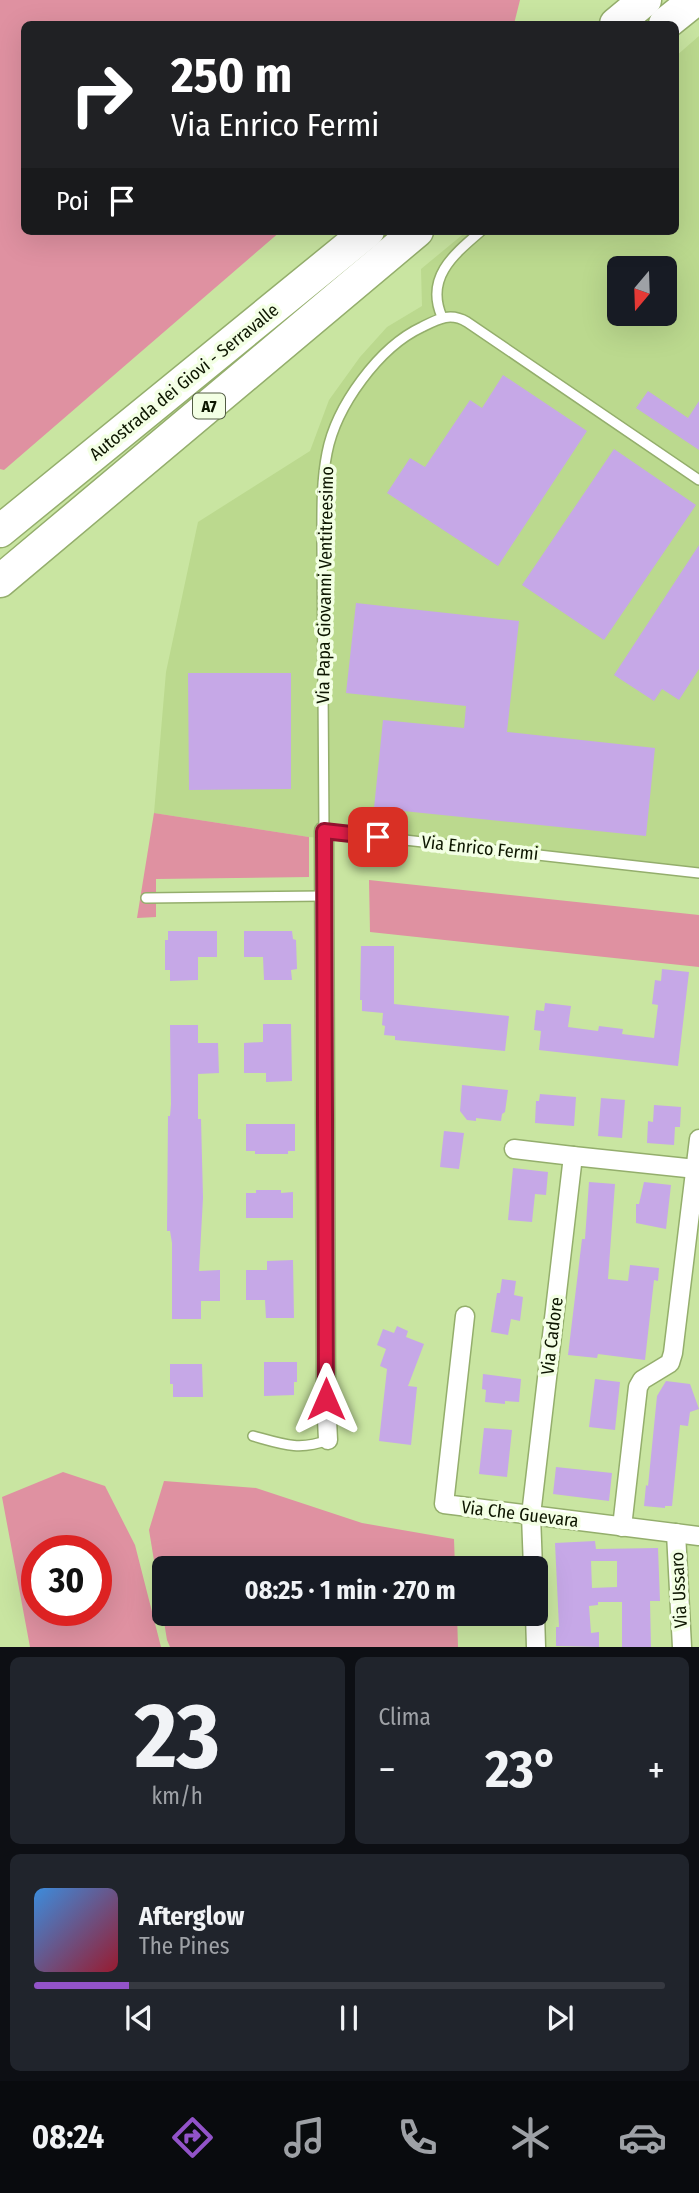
<!DOCTYPE html>
<html lang="it">
<head>
<meta charset="utf-8">
<style>
  body { margin:0; font-family:"Fira Sans Condensed",sans-serif; background:#20242c; color:#f1f3f6; height:100vh; display:flex; flex-direction:column; font-size:26px; white-space:nowrap }
  * { box-sizing:border-box; margin:0 }
  p { font-size:23px; color:#9ea1a6 }
  .icon { flex:none; width:38px; height:38px; fill:none; stroke:currentColor; stroke-width:2; stroke-linecap:round; stroke-linejoin:round }
  .map { position:relative; height:1647px; overflow:hidden }
  .details { display:flex; flex-direction:column; gap:10px; padding:10px; background:#0d0f14; flex:1 }
  .details>* { flex:none }
  .guide { position:absolute; left:21px; top:21px; width:658px; height:214px; border-radius:10px; box-shadow:0 7px 28px #0002; background:#202124; color:#fff; overflow:hidden }
  .needle { width:46px; rotate:199deg }
  .buttons { position:absolute; left:607px; top:256px; display:grid; gap:14px }
  .buttons a { display:grid; place-items:center; width:70px; height:70px; border-radius:10px; background:#171b24; box-shadow:0 7px 28px #0002; font-size:35px }
  .speed { position:absolute; left:21px; top:1535px; display:flex; gap:14px; font-size:35px; font-weight:700; text-align:center }
  .speed>* { display:grid; place-content:center; width:91px; height:91px; border-radius:50%; background:#171b24; box-shadow:0 7px 28px #0002; line-height:1 }
  .speed .limit { border:10px solid #d22; background:#fff; color:#111 }
  .pin { position:absolute; display:grid; place-items:center; width:60px; height:60px; color:#fff; margin:-30px; border-radius:14px; box-shadow:0 4px 10px #0006 }
  .me { position:absolute; width:77px; margin:-38px; rotate:0deg; stroke-linejoin:round; filter:drop-shadow(0 0 5px #0008) }
  .turn { display:flex; align-items:center; gap:24px; height:147px; padding:0 35px; font-size:32px }
  .turn .icon { width:91px; height:91px; stroke-width:2.5 }
  .turn b { display:block; font-size:49px; line-height:60px }
  .then { display:flex; align-items:center; height:66px; padding:0 35px; background:#0003; gap:14px; font-size:26px }
  .big { font-size:52px; font-weight:700; line-height:1.1 }
  .details .widget { flex:1; display:flex; flex-direction:column; justify-content:center; gap:10px; min-width:0; padding:0 24px; border-radius:10px; background:#20242c }
  .details .dial { align-items:center; gap:0 }
  .dial b { font-size:91px; line-height:1 }
  .song { display:flex; align-items:center; gap:21px }
  .cover { width:84px; height:84px; border-radius:10px; background:linear-gradient(135deg,hsl(210 70% 55%),hsl(350 70% 35%)) }
  .played { height:7px; border-radius:4px; background:linear-gradient(90deg,#9253c9 15%,#363941 15%) }
  .keys { display:flex; justify-content:space-around; direction:ltr }
  .heat { display:flex; justify-content:space-between; align-items:center; font-size:38px; direction:ltr }
  .details .tiles { flex:1; display:grid; gap:10px; grid-template-columns:1fr 1fr }
  .widget:last-child { grid-column:span 2 }
  .trip { position:absolute; left:152px; top:1556px; width:396px; height:70px; border-radius:10px; background:#171b24; box-shadow:0 7px 28px #0002; font-weight:700; line-height:70px; text-align:center }
  .tabs { display:flex; height:112px; justify-content:space-around; align-items:center; background:#090b0e; color:#9ea1a6 }
  .tabs .icon { width:49px; height:49px }
  .tabs .selected { color:#9253c9 }
  .tabs b { font-size:32px; color:#f1f3f6 }
  .map>svg:first-child { display:block }
</style>
</head>
<body>
<div class="map">
<svg width="699" height="1647" viewBox="0 0 699 1647">
  <rect width="100%" height="100%" fill="#c9e5a1"/>
  <path fill="#bbd98e" fill-rule="evenodd" d="M699 36V873L309 837 154 813 166 672 198 522 310 451 329 400 360 357 387 327 422 306 421 269 467 231H676V56ZM620 268H665V313H620Z"/>
  <g fill="#df91a1" fill-rule="evenodd">
    <polygon points="0,0 520,0 514,24 24,24 24,231 281,231 4,470 0,469"/>
    <polygon points="154,813 309,837 309,877 156,879 156,917 137,918"/>
    <polygon points="369,880 699,915 699,967 370,932"/>
    <path d="M63 1472 105 1486 135 1545 161 1647H30L2 1497ZM96 1550V1610H37V1550Z"/>
    <polygon points="164,1481 256,1488 362,1523 454,1539 455,1568 164,1568 164,1614 457,1614 458,1647 170,1647 167,1640 149,1530"/>
  </g>
  <g fill="#c6a8e7" fill-rule="evenodd">
    <polygon points="503,375 587,431 498,566 387,493 410,458 425,467 470,400 482,408"/>
    <polygon points="648,391 688,418 699,401 699,450 636,408"/>
    <polygon points="614,449 696,505 604,640 522,585"/>
    <polygon points="699,545 699,669 679,700 662,689 654,701 614,675"/>
    <polygon points="356,603 519,621 507,732 655,748 646,836 374,808 383,720 464,728 466,706 346,693"/>
    <polygon points="188,673 291,673 291,789 189,790"/>
    <polygon points="168,931 217,931 217,957 198,957 198,980 170,981 170,970 165,970 165,940 168,940"/>
    <polygon points="244,931 292,931 293,939 296,940 297,969 291,970 292,980 264,980 263,957 244,957"/>
    <polygon points="361,946 394,946 394,1004 509,1016 505,1051 395,1040 395,1036 384,1035 385,1026 382,1025 383,1013 362,1011 362,1000 360,1000"/>
    <polygon points="662,969 689,972 678,1066 539,1050 541,1031 534,1030 536,1010 544,1011 545,1003 571,1006 568,1027 598,1031 599,1026 623,1029 622,1034 654,1038 658,1005 652,1004 655,980 661,981"/>
    <polygon points="263,1024 291,1024 292,1081 266,1082 266,1073 244,1073 244,1043 263,1042"/>
    <polygon points="170,1025 198,1025 198,1043 218,1043 219,1073 198,1074 198,1119 201,1119 203,1198 199,1271 220,1270 220,1301 201,1301 201,1319 172,1319 172,1243 170,1231 167,1231 168,1116 170,1116 171,1104"/>
    <polygon points="462,1085 508,1090 505,1112 502,1114 501,1121 476,1118 476,1121 467,1120 460,1111"/>
    <polygon points="540,1094 576,1097 574,1126 535,1123 536,1101 539,1101"/>
    <polygon points="601,1098 625,1100 622,1138 598,1136"/>
    <polygon points="654,1105 681,1107 680,1127 675,1127 674,1145 647,1143 648,1121 653,1122"/>
    <polygon points="246,1124 295,1124 295,1151 288,1151 288,1154 255,1154 255,1151 246,1151"/>
    <polygon points="444,1131 464,1133 459,1169 440,1167"/>
    <polygon points="513,1168 548,1172 546,1195 535,1194 532,1222 508,1220"/>
    <polygon points="589,1182 615,1184 608,1279 628,1281 630,1265 659,1268 658,1281 654,1280 645,1360 598,1354 597,1358 568,1355 582,1239 585,1239"/>
    <polygon points="644,1182 671,1185 666,1229 636,1223 636,1204 639,1204"/>
    <polygon points="256,1190 281,1190 281,1193 293,1192 293,1218 246,1218 246,1193 256,1193"/>
    <polygon points="293,1260 294,1318 266,1318 265,1300 246,1300 246,1270 267,1270 267,1261"/>
    <polygon points="502,1279 516,1281 514,1295 523,1297 520,1321 511,1319 508,1335 491,1332 497,1293 500,1293"/>
    <polygon points="397,1326 408,1331 406,1337 424,1344 408,1386 417,1387 411,1445 379,1441 387,1369 380,1366 386,1349 377,1345 383,1329 394,1333"/>
    <polygon points="264,1362 297,1362 297,1382 294,1382 294,1395 264,1396"/>
    <polygon points="170,1364 202,1364 203,1397 173,1397 173,1384 170,1384"/>
    <polygon points="483,1374 521,1379 519,1402 505,1401 505,1404 485,1402 486,1390 482,1389"/>
    <polygon points="595,1379 620,1382 615,1430 589,1427"/>
    <polygon points="666,1381 690,1384 699,1409 690,1412 688,1426 680,1425 672,1506 665,1506 665,1508 644,1506 646,1485 648,1486 657,1396"/>
    <polygon points="484,1428 512,1430 507,1477 479,1474"/>
    <polygon points="556,1467 612,1473 609,1501 553,1494"/>
    <path d="M595 1541 596 1549 658 1548 660 1601H650L651 1647H622V1602H598V1605L589 1606 591 1633 599 1632V1647L556 1646V1627H559L555 1543ZM591 1561H617V1587L592 1588Z"/>
  </g>
  <g fill="none" stroke-linecap="round" stroke-linejoin="round">
    <defs>
      <g id="service">
        <path d="M442 317C425 278 453 255 481 231"/>
        <path d="M699 480 467 322C450 312 438 319 422 327 379 347 336 406 327 453 321 483 322 514 322 545L324 831 699 873"/>
        <polyline points="146,898 324,896"/>
        <path d="M253 1436C282 1444 299 1451 328 1440"/>
      </g>
      <g id="minor">
        <polyline points="324,831 326,1399 328,1440"/>
        <polyline points="514,1149 573,1156"/>
        <polyline points="465,1316 444,1504 699,1536"/>
        <polyline points="622,1527 638,1387 642,1380 670,1363 673,1353 699,1139"/>
        <polyline points="676,1533 682,1647"/>
        <polyline points="533,1568 531,1515 573,1156 696,1169"/>
        <polyline points="535,1614 536,1647"/>
      </g>
      <g id="motorway">
        <polyline points="616,24 645,0"/>
        <polyline points="665,24 695,0"/>
        <polyline points="0,531 368,231"/>
        <polyline points="0,581 417,231"/>
      </g>
    </defs>
    <use href="#service" stroke="#94ae6c" stroke-width="12"/>
    <use href="#minor" stroke="#94ae6c" stroke-width="21"/>
    <use href="#motorway" stroke="#94ae6c" stroke-width="35"/>
    <use href="#service" stroke="#fff" stroke-width="9"/>
    <use href="#minor" stroke="#fff" stroke-width="18"/>
    <use href="#motorway" stroke="#fff" stroke-width="32"/>
  </g>
  <g fill="none" stroke-linecap="round" stroke-linejoin="round">
    <defs>
      <polyline id="route" points="326,1399 324,831 378,837"/>
    </defs>
    <use href="#route" stroke="#92132f" stroke-width="18"/>
    <use href="#route" stroke="#e11d48" stroke-width="12"/>
  </g>
  <g text-anchor="middle" dominant-baseline="central" stroke-width="7" stroke-linejoin="round" paint-order="stroke">
    <rect fill="#f3ffe4" stroke="#525c44" stroke-width="2" x="193" y="393.5" width="32" height="25" rx="5"/>
    <g font-size="16" font-weight="bold" fill="#0d1600">
      <text x="209" y="406">A7</text>
    </g>
    <g font-size="18" fill="#0d1600" stroke="#f3ffe4">
      <text transform="translate(184 382) rotate(-39)">Autostrada dei Giovi - Serravalle</text>
      <text transform="translate(325 585) rotate(-89)">Via Papa Giovanni Ventitreesimo</text>
      <text transform="translate(480 848) rotate(6)">Via Enrico Fermi</text>
      <text transform="translate(552 1336) rotate(-83)">Via Cadore</text>
      <text transform="translate(520 1514) rotate(7)">Via Che Guevara</text>
      <text transform="translate(679 1590) rotate(-93)">Via Ussaro</text>
    </g>
  </g>
</svg>
<div class="buttons">
<a><svg class="needle" viewBox="-14 -14 28 28"><path d="M0-13l5 13h-10z" fill="#e53935"/><path d="M0 13l5-13h-10z" fill="#9ea1a6"/></svg></a>
</div>
<div class="speed"><div class="limit">30</div></div>
<div class="pin" style="left:378px;top:837px;background:#d93025"><svg class="icon" aria-label="arrive" viewBox="0 0 24 24"><path d="M6 21V4h12l-3 4 3 4H6"/></svg></div>
<svg class="me" style="left:326px;top:1399px" viewBox="-20 -20 40 40"><path d="M0-17L14 15 0 8-14 15z" fill="#e11d48" stroke="#fff" stroke-width="4"/></svg>
<div class="trip">08:25 · 1 min · 270 m</div>
<div class="guide">
<div class="turn"><svg class="icon" aria-label="right" viewBox="0 0 24 24"><path d="M7 20v-9h11M14 6l5 5-5 5"/></svg><div><b>250 m</b>Via Enrico Fermi</div></div>
<div class="then">Poi<svg class="icon" aria-label="arrive" viewBox="0 0 24 24"><path d="M6 21V4h12l-3 4 3 4H6"/></svg></div>
</div>
</div>
<section class="details">
<div class="tiles">
<div class="widget dial"><b>23</b><p>km/h</p></div>
<div class="widget"><p>Clima</p>
<div class="heat"><a>−</a><b class="big">23°</b><a>+</a></div>
</div>
<div class="widget">
<div class="song"><i class="cover"></i><div><b>Afterglow</b><p>The Pines</p></div></div>
<div class="played"></div>
<div class="keys"><svg class="icon" aria-label="previous" viewBox="0 0 24 24"><path d="M18 5L8 12l10 7zM5 5v14"/></svg><svg class="icon" aria-label="pause" viewBox="0 0 24 24"><path d="M8 5v14M16 5v14"/></svg><svg class="icon" aria-label="next" viewBox="0 0 24 24"><path d="M6 5l10 7-10 7zM19 5v14"/></svg></div>
</div>
</div>
</section>
<nav class="tabs">
<b>08:24</b>
<svg class="icon selected" aria-label="directions" viewBox="0 0 24 24"><path d="M12 3l9 9-9 9-9-9zM9 14v-3h6M13 9l2 2-2 2"/></svg>
<svg class="icon" aria-label="music" viewBox="0 0 24 24"><path d="M9 18V5l10-2v13"/><circle cx="6" cy="18" r="3"/><circle cx="16" cy="16" r="3"/></svg>
<svg class="icon" aria-label="phone" viewBox="0 0 24 24"><path d="M5 4h4l2 5-3 2q2 4 5 5l2-3 5 2v4C11 20 4 13 5 4z"/></svg>
<svg class="icon" aria-label="climate" viewBox="0 0 24 24"><path d="M12 3v18M4 7l16 10M4 17L20 7"/></svg>
<svg class="icon" aria-label="car" viewBox="0 0 24 24"><path d="M5 17H2v-5l4-1 3-4h7l3 4 3 1v5h-3M9 17h6M6 11h13"/><circle cx="7" cy="17" r="2"/><circle cx="17" cy="17" r="2"/></svg>
</nav>
</body>
</html>
